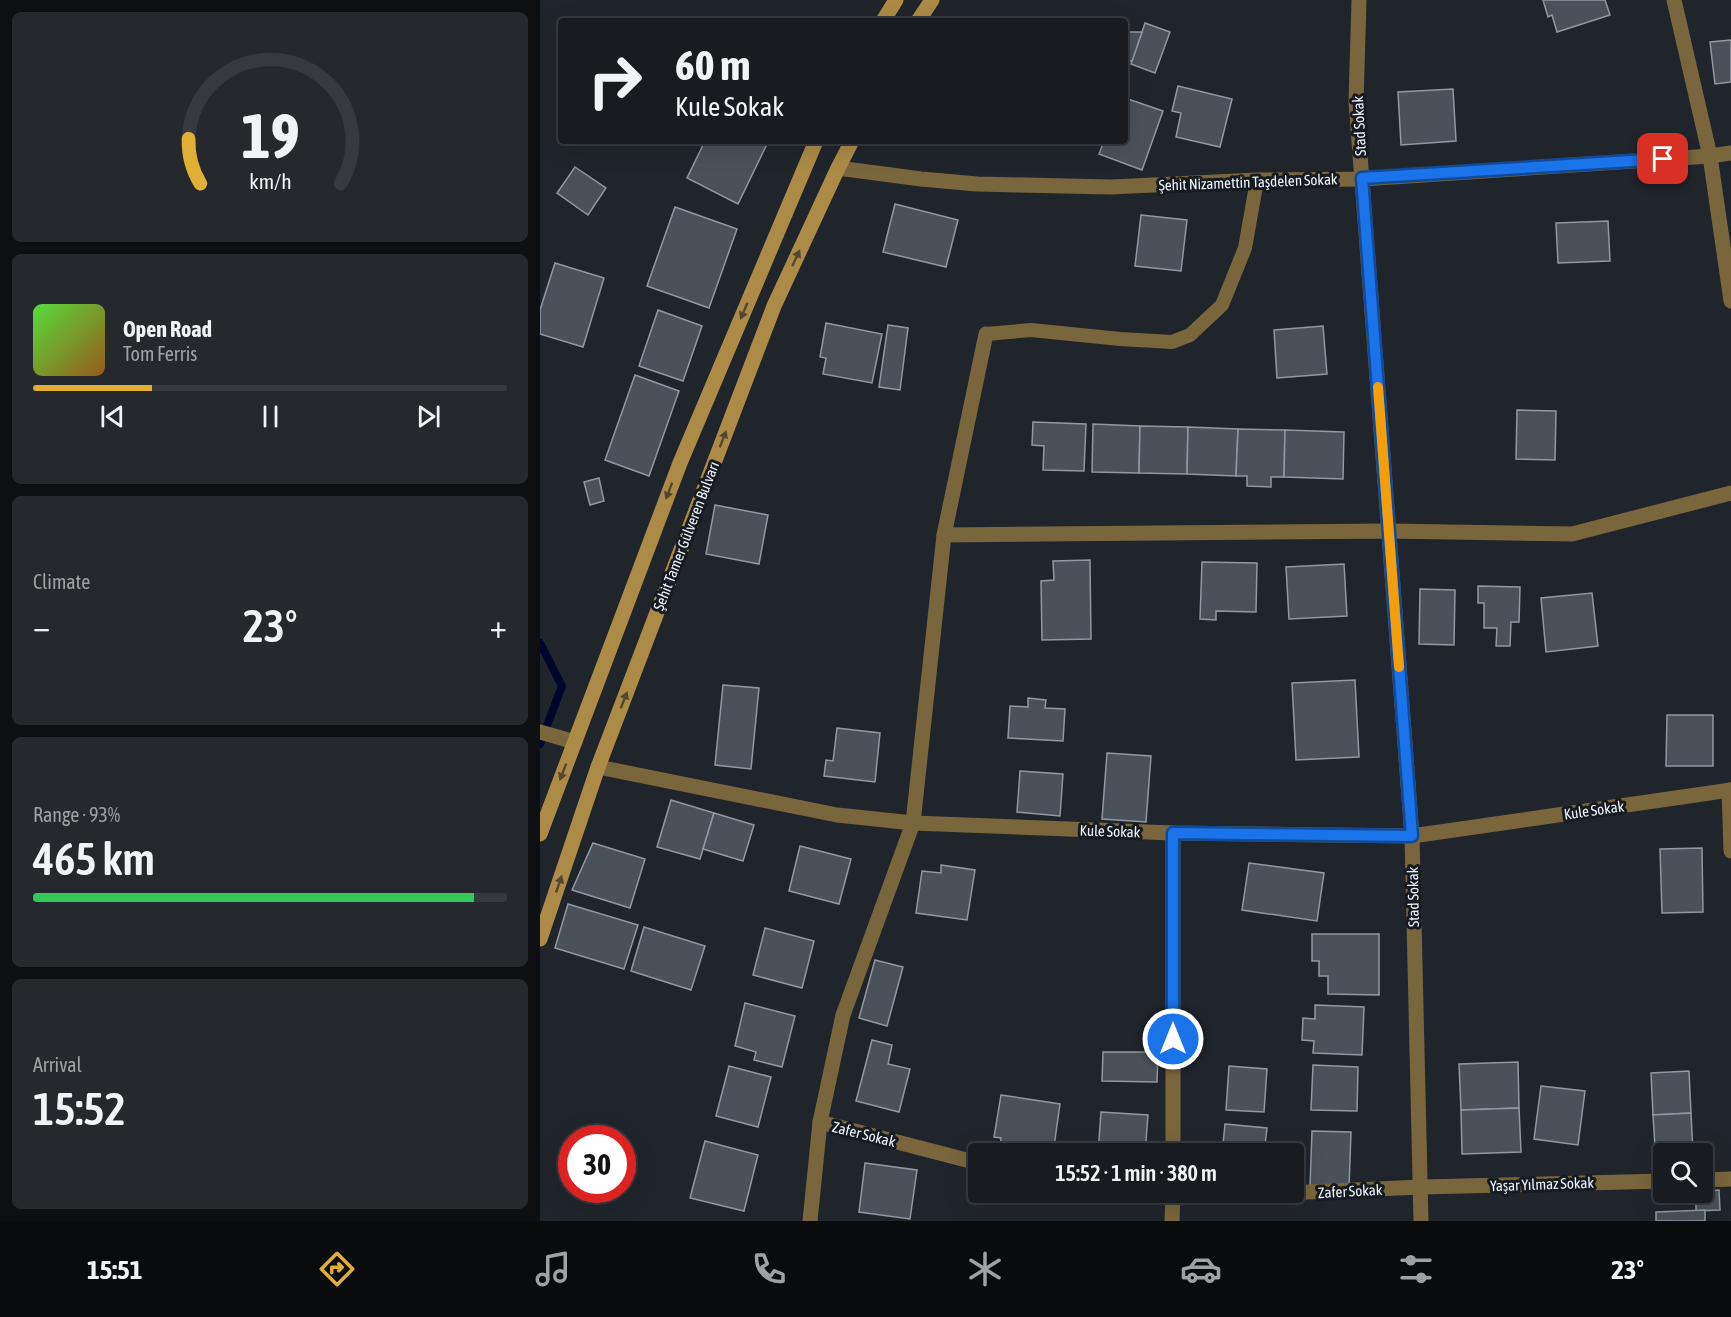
<!DOCTYPE html>
<html lang="en">
<head>
<meta charset="utf-8">
<style>
  body { margin:0; font-family:"Asap Condensed",sans-serif; background:#25292e; color:#f1f3f6; height:100vh; display:flex; flex-direction:column; font-size:22px; white-space:nowrap }
  * { box-sizing:border-box; margin:0 }
  p { font-size:20px; color:#9fa1a5 }
  .icon { flex:none; width:33px; height:33px; fill:none; stroke:currentColor; stroke-width:2; stroke-linecap:round; stroke-linejoin:round }
  .map { position:relative; flex:1; overflow:hidden }
  .panel { display:flex; flex-direction:column; gap:12px; padding:12px; background:#0d0f12; width:540px }
  .panel>* { flex:none }
  .banner { position:absolute; left:18px; top:18px; width:570px; height:126px; border-radius:6px; box-shadow:0 6px 24px #0002,0 0 0 2px #363a3f; background:#181c21; color:#f1f3f6; overflow:hidden }
  .tools { position:absolute; left:1113px; top:1143px; display:grid; gap:12px }
  .tools a { display:grid; place-items:center; width:60px; height:60px; border-radius:6px; background:#181c21; box-shadow:0 6px 24px #0002,0 0 0 2px #363a3f; font-size:30px }
  .speed { position:absolute; left:18px; top:1125px; display:flex; gap:12px; font-size:30px; font-weight:700; text-align:center }
  .speed>* { display:grid; place-content:center; width:78px; height:78px; border-radius:50%; background:#181c21; box-shadow:0 6px 24px #0002,0 0 0 2px #363a3f; line-height:1 }
  .speed .limit { border:9px solid #d22; background:#fff; color:#111 }
  .pin { position:absolute; display:grid; place-items:center; width:51px; height:51px; color:#fff; margin:-26px; border-radius:12px; box-shadow:0 3px 9px #0006 }
  .me { position:absolute; width:66px; margin:-33px; rotate:0deg; stroke-linejoin:round; filter:drop-shadow(0 0 4px #0008) }
  .turn { display:flex; align-items:center; gap:21px; height:126px; padding:0 18px; font-size:27px }
  .turn .icon { width:78px; height:78px; stroke-width:2.5 }
  .turn b { display:block; font-size:42px; line-height:51px }
  .big { font-size:45px; font-weight:600; line-height:1.1 }
  .panel .tile { flex:1; display:flex; flex-direction:column; justify-content:center; gap:9px; min-width:0; padding:0 21px; border-radius:9px; background:#25292e }
  .panel .dial { align-items:center; gap:0 }
  .dial svg { height:156px; overflow:visible; fill:none; stroke:#363a3f; stroke-width:7; stroke-linecap:round; text-anchor:middle }
  .dial text { fill:#f1f3f6; stroke:none }
  .song { display:flex; align-items:center; gap:18px }
  .cover { width:72px; height:72px; border-radius:9px; background:linear-gradient(135deg,hsl(110 70% 55%),hsl(30 70% 35%)) }
  .played { height:6px; border-radius:3px; background:linear-gradient(90deg,#e1af34 25%,#363a3f 25%) }
  .keys { display:flex; justify-content:space-around; direction:ltr }
  .heat { display:flex; justify-content:space-between; align-items:center; font-size:33px; direction:ltr }
  .charge { height:9px; border-radius:4px; background:linear-gradient(90deg,#34c759 93%,#363a3f 0) }
  .trip { position:absolute; left:428px; top:1143px; width:336px; height:60px; border-radius:6px; background:#181c21; box-shadow:0 6px 24px #0002,0 0 0 2px #363a3f; font-weight:600; line-height:60px; text-align:center }
  .tab-bar { display:flex; height:96px; justify-content:space-around; align-items:center; background:#0a0b0d; color:#9fa1a5 }
  .tab-bar .icon { width:42px; height:42px }
  .tab-bar .active { color:#e1af34 }
  .tab-bar b { font-size:27px; color:#f1f3f6 }
  main { display:flex; flex:1; min-height:0 }
  .map>svg:first-child { display:block }
</style>
</head>
<body>
<main>
<section class="panel">
<div class="tile dial"><svg viewBox="0 0 100 80">
<path d="M14 69A42 42 0 1 1 86 69"/>
<path d="M14 69A42 42 0 0 1 8 46" stroke="#e1af34"/>
<text x="50" y="56" font-size="32" font-weight="700">19</text>
<text x="50" y="72" font-size="11">km/h</text>
</svg></div>
<div class="tile">
<div class="song"><i class="cover"></i><div><b>Open Road</b><p>Tom Ferris</p></div></div>
<div class="played"></div>
<div class="keys"><svg class="icon" aria-label="previous" viewBox="0 0 24 24"><path d="M18 5L8 12l10 7zM5 5v14"/></svg><svg class="icon" aria-label="pause" viewBox="0 0 24 24"><path d="M8 5v14M16 5v14"/></svg><svg class="icon" aria-label="next" viewBox="0 0 24 24"><path d="M6 5l10 7-10 7zM19 5v14"/></svg></div>
</div>
<div class="tile"><p>Climate</p>
<div class="heat"><a>−</a><b class="big">23°</b><a>+</a></div>
</div>
<div class="tile"><p>Range · 93%</p><b class="big">465 km</b><div class="charge"></div></div>
<div class="tile"><p>Arrival</p><b class="big">15:52</b></div>
</section>
<div class="map">
<svg width="1191" height="1221" viewBox="0 0 1191 1221">
  <rect width="100%" height="100%" fill="#20252c"/>
  <g fill="none" stroke-linecap="round" stroke-linejoin="round">
    <polyline stroke="#00052b" stroke-width="8" points="0,643 22,686 0,744"/>
  </g>
  <g fill="#4b5159" stroke="#9298a2" stroke-width="1.5">
    <polygon points="1003,0 1065,0 1070,15 1017,32 1012,15 1008,17"/>
    <polygon points="605,23 630,32 615,73 591,64"/>
    <polygon points="585,32 602,32 592,61 585,61"/>
    <polygon points="1191,40 1191,82 1175,84 1170,42"/>
    <polygon points="638,86 692,99 680,147 636,137 641,113 632,111"/>
    <polygon points="913,89 916,141 861,145 858,92"/>
    <polygon points="585,98 623,111 602,170 559,154 564,141 585,141"/>
    <polygon points="165,141 221,141 227,144 198,204 147,178"/>
    <polygon points="35,167 66,188 48,215 17,193"/>
    <polygon points="355,204 418,220 406,267 343,252"/>
    <polygon points="135,207 197,229 169,308 107,286"/>
    <polygon points="601,215 647,220 641,271 595,266"/>
    <polygon points="1068,221 1070,261 1018,263 1016,223"/>
    <polygon points="15,263 64,278 43,347 0,334 0,310"/>
    <polygon points="118,310 162,326 143,381 99,366"/>
    <polygon points="286,323 342,334 332,383 283,374 286,358 280,357"/>
    <polygon points="348,325 368,328 360,390 339,387"/>
    <polygon points="783,326 787,374 737,378 734,330"/>
    <polygon points="95,375 139,391 109,476 65,460"/>
    <polygon points="977,410 1016,411 1015,460 976,459"/>
    <polygon points="493,422 546,424 544,471 503,470 504,446 492,445"/>
    <polygon points="553,424 600,426 599,473 552,472"/>
    <polygon points="600,426 648,427 647,474 599,473"/>
    <polygon points="648,427 698,429 696,476 647,474"/>
    <polygon points="698,429 745,430 744,477 731,477 731,487 707,486 707,476 696,476"/>
    <polygon points="745,430 804,432 803,479 744,477"/>
    <polygon points="59,478 64,501 50,505 44,482"/>
    <polygon points="175,505 228,515 219,564 166,554"/>
    <polygon points="550,560 551,639 502,640 501,581 514,580 513,561"/>
    <polygon points="662,562 717,563 716,612 676,611 676,620 660,619"/>
    <polygon points="804,564 807,616 749,619 746,567"/>
    <polygon points="938,586 980,587 979,622 971,622 970,646 956,646 957,628 944,628 944,603 938,603"/>
    <polygon points="880,589 915,590 914,645 879,644"/>
    <polygon points="1052,593 1058,646 1006,652 1001,598"/>
    <polygon points="815,680 819,757 756,760 752,683"/>
    <polygon points="183,685 219,688 211,769 175,765"/>
    <polygon points="488,698 506,700 505,708 525,709 523,741 468,738 470,706 488,707"/>
    <polygon points="1127,715 1173,715 1173,766 1126,766"/>
    <polygon points="297,728 340,733 335,782 284,776 286,760 293,761"/>
    <polygon points="567,753 611,756 606,822 562,819"/>
    <polygon points="480,771 523,774 520,816 477,812"/>
    <polygon points="131,800 174,813 160,859 117,847"/>
    <polygon points="174,813 214,825 203,861 163,849"/>
    <polygon points="53,843 105,859 90,908 32,890"/>
    <polygon points="260,846 311,859 299,904 249,891"/>
    <polygon points="1162,848 1163,912 1122,913 1120,849"/>
    <polygon points="709,863 784,873 777,921 702,910"/>
    <polygon points="401,865 435,870 427,920 376,913 382,871 401,873"/>
    <polygon points="28,904 98,925 84,969 15,948"/>
    <polygon points="104,927 165,946 151,990 91,971"/>
    <polygon points="225,928 274,941 262,988 213,975"/>
    <polygon points="772,934 839,934 839,995 788,994 788,976 779,976 779,961 772,961"/>
    <polygon points="335,960 363,967 347,1026 319,1018"/>
    <polygon points="205,1003 255,1016 242,1067 214,1060 216,1052 195,1046"/>
    <polygon points="775,1005 824,1007 822,1055 773,1053 774,1041 762,1040 763,1018 775,1019"/>
    <polygon points="332,1040 352,1045 348,1064 370,1069 359,1112 316,1101"/>
    <polygon points="563,1052 618,1052 617,1082 562,1081"/>
    <polygon points="978,1062 979,1108 921,1110 919,1064"/>
    <polygon points="773,1065 818,1067 817,1111 771,1110"/>
    <polygon points="189,1066 231,1077 218,1127 176,1116"/>
    <polygon points="689,1066 727,1069 724,1112 686,1110"/>
    <polygon points="1149,1071 1151,1113 1113,1115 1111,1073"/>
    <polygon points="1001,1086 1045,1091 1038,1145 994,1139"/>
    <polygon points="461,1095 520,1104 513,1154 460,1147 461,1138 454,1137"/>
    <polygon points="979,1108 981,1152 922,1154 921,1110"/>
    <polygon points="561,1112 608,1115 605,1154 558,1154"/>
    <polygon points="1151,1113 1153,1154 1124,1154 1124,1163 1116,1163 1113,1115"/>
    <polygon points="685,1124 727,1128 724,1154 682,1154"/>
    <polygon points="772,1131 811,1132 809,1188 770,1187"/>
    <polygon points="165,1141 218,1155 204,1211 150,1198"/>
    <polygon points="325,1163 377,1170 370,1219 319,1212"/>
    <polygon points="1179,1190 1180,1210 1156,1211 1156,1192"/>
    <polygon points="1165,1210 1165,1221 1116,1221 1116,1212"/>
  </g>
  <g fill="none" stroke-linecap="round" stroke-linejoin="round">
    <polyline stroke="#7a663d" stroke-width="14" points="446,334 491,330 580,339 632,342 650,335 682,305 705,248 717,180"/>
    <g stroke="#7a663d" stroke-width="15">
      <polyline points="819,0 816,102 872,836 881,1221"/>
      <polyline points="1134,0 1170,156 1191,301"/>
      <polyline points="298,168 381,179 437,184 571,187 717,180 822,179 1170,156 1191,153"/>
      <polyline points="404,535 446,334"/>
      <polyline points="0,732 35,742"/>
      <polyline points="58,767 297,815 373,823 633,833 872,836 1191,790"/>
      <polyline points="1189,790 1191,851"/>
      <polyline points="633,833 633,1154"/>
      <polyline points="280,1122 438,1163"/>
      <polyline points="1162,1180 1191,1179"/>
      <polyline points="595,1192 633,1198 881,1187 1124,1181"/>
      <polyline points="270,1221 280,1122 303,1015 373,823 404,535 849,531 1032,534 1191,493"/>
      <polyline points="632,1221 633,1192"/>
    </g>
    <g stroke="#ab8b45" stroke-width="15">
      <polyline points="343,21 356,0"/>
      <polyline points="378,21 392,0"/>
      <polyline points="0,834 140,463 276,141"/>
      <polyline points="0,939 58,767 234,306 298,168 312,141"/>
    </g>
  </g>
  <defs><path id="oneway-solid" d="M-6-.8H1V-3.2L6.5 0L1 3.2V.8H-6Z" transform="scale(1.5)"/></defs>
  <g fill="#524830">
    <use href="#oneway-solid" transform="translate(256 258) rotate(-65)"/>
    <use href="#oneway-solid" transform="translate(204 311) rotate(113)"/>
    <use href="#oneway-solid" transform="translate(183 439) rotate(-69)"/>
    <use href="#oneway-solid" transform="translate(129 491) rotate(111)"/>
    <use href="#oneway-solid" transform="translate(84 700) rotate(-69)"/>
    <use href="#oneway-solid" transform="translate(23 772) rotate(111)"/>
    <use href="#oneway-solid" transform="translate(19 884) rotate(-71)"/>
  </g>
  <g fill="none" stroke-linecap="round" stroke-linejoin="round">
    <defs>
      <polyline id="route" points="633,1039 633,833 872,836 822,178 1123,159"/>
    </defs>
    <use href="#route" stroke="#114b97" stroke-width="15"/>
    <use href="#route" stroke="#1a73e8" stroke-width="10"/>
    <polyline stroke="#f59e0b" stroke-width="10" points="838,387 859,667"/>
  </g>
  <g text-anchor="middle" dominant-baseline="central" stroke-width="6" stroke-linejoin="round" paint-order="stroke">
    <g font-size="15" fill="#eff2f8" stroke="#161b22">
      <text transform="translate(819 126) rotate(-93)">Stad Sokak</text>
      <text transform="translate(708 182) rotate(-2)">Şehit Nizamettin Taşdelen Sokak</text>
      <text transform="translate(146 536) rotate(-69)">Şehit Tamer Gülveren Bulvarı</text>
      <text transform="translate(1054 810) rotate(-8)">Kule Sokak</text>
      <text transform="translate(570 831) rotate(2)">Kule Sokak</text>
      <text transform="translate(873 897) rotate(-91)">Stad Sokak</text>
      <text transform="translate(324 1134) rotate(14)">Zafer Sokak</text>
      <text transform="translate(1002 1184) rotate(-2)">Yaşar Yılmaz Sokak</text>
      <text transform="translate(810 1191) rotate(-3)">Zafer Sokak</text>
    </g>
  </g>
</svg>
<div class="tools">
<a><svg class="icon" aria-label="search" viewBox="0 0 24 24"><circle cx="10" cy="10" r="6"/><path d="M15 15l6 6"/></svg></a>
</div>
<div class="speed"><div class="limit">30</div></div>
<div class="pin" style="left:1123px;top:159px;background:#d93025"><svg class="icon" aria-label="arrive" viewBox="0 0 24 24"><path d="M6 21V4h12l-3 4 3 4H6"/></svg></div>
<svg class="me" style="left:633px;top:1039px" viewBox="-20 -20 40 40"><circle r="17" fill="#1a73e8" stroke="#fff" stroke-width="3"/><path d="M0-11L8 9 0 5-8 9z" fill="#fff"/></svg>
<div class="trip">15:52 · 1 min · 380 m</div>
<div class="banner">
<div class="turn"><svg class="icon" aria-label="right" viewBox="0 0 24 24"><path d="M7 20v-9h11M14 6l5 5-5 5"/></svg><div><b>60 m</b>Kule Sokak</div></div>
</div>
</div>
</main>
<nav class="tab-bar">
<b>15:51</b>
<svg class="icon active" aria-label="directions" viewBox="0 0 24 24"><path d="M12 3l9 9-9 9-9-9zM9 14v-3h6M13 9l2 2-2 2"/></svg>
<svg class="icon" aria-label="music" viewBox="0 0 24 24"><path d="M9 18V5l10-2v13"/><circle cx="6" cy="18" r="3"/><circle cx="16" cy="16" r="3"/></svg>
<svg class="icon" aria-label="phone" viewBox="0 0 24 24"><path d="M5 4h4l2 5-3 2q2 4 5 5l2-3 5 2v4C11 20 4 13 5 4z"/></svg>
<svg class="icon" aria-label="climate" viewBox="0 0 24 24"><path d="M12 3v18M4 7l16 10M4 17L20 7"/></svg>
<svg class="icon" aria-label="car" viewBox="0 0 24 24"><path d="M5 17H2v-5l4-1 3-4h7l3 4 3 1v5h-3M9 17h6M6 11h13"/><circle cx="7" cy="17" r="2"/><circle cx="17" cy="17" r="2"/></svg>
<svg class="icon" aria-label="filters" viewBox="0 0 24 24"><path d="M4 7h16M4 17h16"/><circle cx="9" cy="7" r="2"/><circle cx="15" cy="17" r="2"/></svg>
<b>23°</b>
</nav>
</body>
</html>
